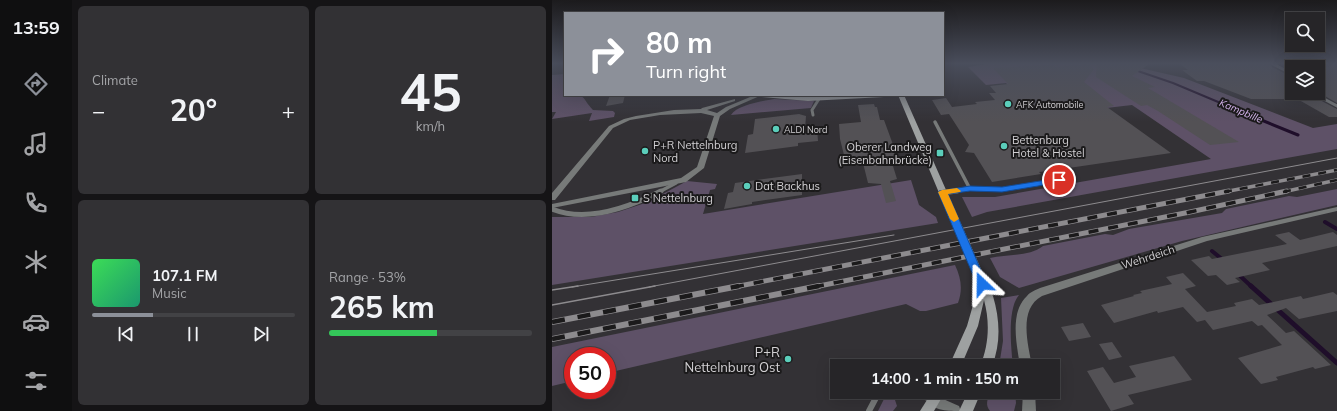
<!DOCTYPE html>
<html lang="en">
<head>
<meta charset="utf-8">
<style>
  body { margin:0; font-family:Mulish,sans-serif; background:#323134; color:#f1f3f6; height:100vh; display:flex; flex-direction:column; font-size:15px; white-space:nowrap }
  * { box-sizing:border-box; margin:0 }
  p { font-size:13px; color:#a4a5a8 }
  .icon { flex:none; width:22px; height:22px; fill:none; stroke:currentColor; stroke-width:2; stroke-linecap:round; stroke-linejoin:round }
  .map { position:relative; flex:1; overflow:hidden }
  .panel { display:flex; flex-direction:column; gap:6px; padding:6px; background:#151416; width:480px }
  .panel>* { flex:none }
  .banner { position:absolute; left:12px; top:12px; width:380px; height:84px; border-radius:0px; box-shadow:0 4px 16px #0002,0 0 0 1px #424245; background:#8c9099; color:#fff; overflow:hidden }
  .fabs { position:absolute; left:733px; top:12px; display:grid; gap:8px }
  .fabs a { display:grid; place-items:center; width:40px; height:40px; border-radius:0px; background:#262528; box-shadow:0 4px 16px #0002,0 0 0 1px #424245; font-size:20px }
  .speed { position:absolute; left:12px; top:347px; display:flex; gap:8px; font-size:20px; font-weight:700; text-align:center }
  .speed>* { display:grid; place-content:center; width:52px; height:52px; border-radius:50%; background:#262528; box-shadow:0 4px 16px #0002,0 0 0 1px #424245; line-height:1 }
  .speed .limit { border:6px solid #d22; background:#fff; color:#111 }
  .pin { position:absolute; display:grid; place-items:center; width:34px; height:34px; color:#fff; margin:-17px; border:2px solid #fff; border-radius:50%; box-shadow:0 1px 4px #0007 }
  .me { position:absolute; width:44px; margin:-22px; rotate:337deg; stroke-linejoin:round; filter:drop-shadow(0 0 3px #0008) }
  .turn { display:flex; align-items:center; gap:14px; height:84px; padding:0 16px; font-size:18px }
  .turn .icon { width:52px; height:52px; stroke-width:2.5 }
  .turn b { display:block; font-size:28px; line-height:34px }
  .big { font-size:30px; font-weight:700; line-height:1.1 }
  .panel .widget { flex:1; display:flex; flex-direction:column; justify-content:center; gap:6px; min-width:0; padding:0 14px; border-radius:6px; background:#323134 }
  .panel .dial { align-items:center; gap:0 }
  .dial b { font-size:52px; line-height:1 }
  .song { display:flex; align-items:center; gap:12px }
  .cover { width:48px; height:48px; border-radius:6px; background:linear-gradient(135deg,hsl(130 70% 55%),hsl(160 70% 35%)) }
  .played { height:4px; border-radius:2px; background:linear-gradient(90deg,#8c9099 30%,#424245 30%) }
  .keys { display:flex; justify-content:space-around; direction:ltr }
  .heat { display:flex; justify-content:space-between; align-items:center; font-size:22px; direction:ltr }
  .charge { height:6px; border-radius:3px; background:linear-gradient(90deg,#34c759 53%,#424245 0) }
  .panel .tiles { flex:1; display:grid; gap:6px; grid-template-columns:repeat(2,1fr) }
  .trip { position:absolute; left:278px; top:359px; width:230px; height:40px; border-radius:0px; background:#262528; box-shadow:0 4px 16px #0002,0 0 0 1px #424245; font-weight:700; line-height:40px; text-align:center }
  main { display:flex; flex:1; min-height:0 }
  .dock { display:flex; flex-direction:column; width:72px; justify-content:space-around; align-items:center; background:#0f0f10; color:#a4a5a8 }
  .dock .icon { width:28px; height:28px }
  .dock .on { color:#8c9099 }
  .dock b { font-size:18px; color:#f1f3f6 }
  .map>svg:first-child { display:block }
</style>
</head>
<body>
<main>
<nav class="dock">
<b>13:59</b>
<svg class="icon on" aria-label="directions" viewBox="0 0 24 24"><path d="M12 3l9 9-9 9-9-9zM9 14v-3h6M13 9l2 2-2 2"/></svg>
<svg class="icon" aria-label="music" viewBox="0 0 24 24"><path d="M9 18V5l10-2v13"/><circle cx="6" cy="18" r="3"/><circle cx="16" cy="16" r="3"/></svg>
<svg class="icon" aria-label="phone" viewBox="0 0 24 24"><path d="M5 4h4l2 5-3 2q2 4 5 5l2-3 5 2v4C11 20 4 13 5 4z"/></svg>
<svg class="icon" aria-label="climate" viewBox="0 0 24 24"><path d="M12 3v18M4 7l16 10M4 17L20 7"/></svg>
<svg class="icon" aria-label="car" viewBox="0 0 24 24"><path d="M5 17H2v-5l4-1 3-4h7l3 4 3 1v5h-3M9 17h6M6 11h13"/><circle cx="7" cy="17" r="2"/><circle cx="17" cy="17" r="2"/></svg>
<svg class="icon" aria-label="filters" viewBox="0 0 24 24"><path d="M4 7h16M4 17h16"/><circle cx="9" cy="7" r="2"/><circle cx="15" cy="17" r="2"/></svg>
</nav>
<section class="panel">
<div class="tiles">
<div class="widget"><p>Climate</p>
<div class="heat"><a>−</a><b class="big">20°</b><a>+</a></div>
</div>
<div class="widget dial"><b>45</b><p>km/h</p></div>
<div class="widget">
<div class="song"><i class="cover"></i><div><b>107.1 FM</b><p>Music</p></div></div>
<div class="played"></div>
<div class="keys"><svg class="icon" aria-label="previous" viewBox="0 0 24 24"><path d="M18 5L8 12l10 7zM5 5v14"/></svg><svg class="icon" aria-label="pause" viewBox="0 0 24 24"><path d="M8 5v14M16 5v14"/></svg><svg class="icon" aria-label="next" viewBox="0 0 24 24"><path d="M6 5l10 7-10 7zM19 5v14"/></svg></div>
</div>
<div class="widget"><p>Range · 53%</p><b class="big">265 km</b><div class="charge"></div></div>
</div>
</section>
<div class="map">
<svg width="785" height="411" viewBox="0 0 785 411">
  <rect width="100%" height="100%" fill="#333135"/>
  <g fill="#5e5167">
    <polygon points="434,64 571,64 632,78 761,128 785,124 785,149 435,212 420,217 410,197 443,197 659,159 580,105 486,116 454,83 434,85 416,67"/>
    <path d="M13 74V95C36 95 28 96 41 110L61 111 63 113 62 117 37 121 40 113 0 119 4 112H0V75Z"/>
    <path d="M222 99 262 101 259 108 179 115C185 105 210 101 222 99Z"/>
    <polygon points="359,180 367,205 384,217 386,223 0,285 0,217 39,217 66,212 96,202 135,181 165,184 163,189 158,190 151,214"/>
    <path d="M785 189V205L630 241 467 288 448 277 438 258C455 254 477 257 491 246L553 234 561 235 577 229 670 213 674 209 737 196 745 197Z"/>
    <path d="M403 265C409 278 411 289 406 303L374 311H368L354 304 55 373V356H21V381L0 386V347Z"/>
    <path d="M467 295C455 309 459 347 461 366H447L451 341 449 298Z"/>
    <path d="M439 392H463L464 403 462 411H438C433 405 435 399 439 392Z"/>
    <polygon points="333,397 343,400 345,406 341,411 326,411"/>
  </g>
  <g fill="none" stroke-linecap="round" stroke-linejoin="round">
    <polyline stroke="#1f0e2a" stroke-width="2" points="583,70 621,83 709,120"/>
    <polyline stroke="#1f0e2a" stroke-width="3" points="707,119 746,135"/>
    <g stroke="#1f0e2a" stroke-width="4">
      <polyline points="773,222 785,229"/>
      <polyline points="660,251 671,260"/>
      <polyline points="686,274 700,287"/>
    </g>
    <polyline stroke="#1f0e2a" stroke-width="5" points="699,286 785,363"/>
  </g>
  <g fill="#535155">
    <polygon points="535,64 542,69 532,82 562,106 555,107 619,153 503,170 498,167 496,171 487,172 489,174 440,182 422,153 413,152 417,145 397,114 389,115 380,100 394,98 400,107 425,104 423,102 443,100 437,93 444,93 438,86 456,84 441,68 501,65 504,67"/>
    <polygon points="545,64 597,64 580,76 603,87 596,88 687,142 658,145 606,111 595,105 589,106 544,77"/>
    <polygon points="628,64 718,64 720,67 740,77 740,93 758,93 760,96 785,109 785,117 777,117 740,96 740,99 699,99 652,81 645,81 630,70 636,70"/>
    <polygon points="766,64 785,64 785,103 766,92"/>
    <polygon points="58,95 73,95 71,103 54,106"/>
    <polygon points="322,104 323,107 325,107 328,120 332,120 347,161 340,163 345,179 338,181 344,201 334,203 329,184 316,183 310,159 299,160 297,154 292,155 288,139 287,124 309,122 306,105"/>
    <polygon points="247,114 254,116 253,129 265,127 266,141 246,143 246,146 193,153 196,135 201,134 203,119"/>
    <polygon points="250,174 250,195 200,202 200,204 172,209 176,193 181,192 183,183"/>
    <polygon points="737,232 748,240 781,232 785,235 785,246 710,263 718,270 683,278 688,282 675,285 664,275 656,276 639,260 657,256 660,259 735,244 723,235"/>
    <polygon points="631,273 644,286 633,289 655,312 684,306 682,303 700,299 707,305 749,296 751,299 781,292 785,295 785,311 747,319 734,308 715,315 734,333 742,331 779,365 763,369 761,367 724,377 726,380 709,384 686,358 730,345 710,325 706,326 700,321 661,330 653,320 645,322 631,307 606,313 605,311 562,323 549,305 582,296 581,295 590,293 588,291 620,284 614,277"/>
    <polygon points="531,323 539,337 517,341 509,327"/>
    <polygon points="560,342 570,357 557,360 547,344"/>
    <polygon points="622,356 640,380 576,395 582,404 559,411 535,371 551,367 562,383 584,377 577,366"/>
  </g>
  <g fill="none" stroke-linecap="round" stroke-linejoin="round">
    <g stroke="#777a79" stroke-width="3">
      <polyline points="721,64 740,74"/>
      <polyline points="761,93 785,106"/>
      <polyline points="84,95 91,95"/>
      <polyline points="261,115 260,110 267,99"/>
    </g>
    <g stroke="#777a79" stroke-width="3.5">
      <polyline points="383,122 418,189"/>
      <polyline points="107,192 124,183"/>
      <polyline points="398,192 418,189 450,189 507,180 499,170"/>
    </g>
    <g stroke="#777a79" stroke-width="5">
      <polyline points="390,193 405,191"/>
      <path d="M0 209C35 223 78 207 109 191"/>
    </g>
    <g stroke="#777a79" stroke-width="6">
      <polyline points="363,392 380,400"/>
      <polyline points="317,411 327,392"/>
    </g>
    <g fill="#777a79" fill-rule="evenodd">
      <polygon points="203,95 210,95 178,109 168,116 152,168 134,182 0,208 0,204 129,178 145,167 162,116 149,113 108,115 78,120 61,128 3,200 0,200 0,193 57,126 72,119 84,116 122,110 149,109 150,108 183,99 183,101 155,110 165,113 174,107"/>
      <path d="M785 207V211L655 241 490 296C466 309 476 344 480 366H468C465 345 457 313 475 296 478 292 484 290 488 288L650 237Z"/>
      <polygon points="471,392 483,392 484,411 470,411"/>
      <path d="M382 395 407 406 409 411C397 411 381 411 376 401L377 397Z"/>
    </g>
    <g fill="#9ea1a1" fill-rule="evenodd">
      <polygon points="207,95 228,95 256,97 335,95 332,97 256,101 210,97"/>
      <path d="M346 95H352L441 296C448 320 449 343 440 366H428C437 345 438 322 432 300L426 326 409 366H397L415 326 421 305 424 281Z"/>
      <polygon points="380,392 393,392 382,411 368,411"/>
      <polygon points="416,392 429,392 421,411 407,411"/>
    </g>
    <g stroke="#8d8b8e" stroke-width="1">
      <polyline points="20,287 342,235"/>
      <polyline points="97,287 785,158"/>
    </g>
    <g stroke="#8d8b8e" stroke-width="1.5">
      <polyline points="0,290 26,286"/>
      <polyline points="0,305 103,286"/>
    </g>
    <defs>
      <g id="rail-far2">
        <polyline points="672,192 785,170"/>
        <polyline points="731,192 785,180"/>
      </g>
      <g id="rail-far1">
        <polyline points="182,287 677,191"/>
        <polyline points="262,287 638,212 735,191"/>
      </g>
      <g id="rail">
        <polyline points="0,322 187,286"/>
        <polyline points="0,339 267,286"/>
      </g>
    </defs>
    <use href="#rail-far2" stroke="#8d8b8e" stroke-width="3.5"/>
    <use href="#rail-far1" stroke="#8d8b8e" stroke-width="5"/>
    <use href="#rail" stroke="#8d8b8e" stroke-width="6"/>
    <use href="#rail-far2" stroke="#1b1a1b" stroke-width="2.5" stroke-dasharray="8" stroke-linecap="butt"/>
    <use href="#rail-far1" stroke="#1b1a1b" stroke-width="3.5" stroke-dasharray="10" stroke-linecap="butt"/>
    <use href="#rail" stroke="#1b1a1b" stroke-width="4.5" stroke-dasharray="13" stroke-linecap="butt"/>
  </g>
  <linearGradient id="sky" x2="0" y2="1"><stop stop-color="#1c1b1d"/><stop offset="0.52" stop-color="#4a4e5c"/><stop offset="1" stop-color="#4a4e5c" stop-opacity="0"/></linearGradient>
  <rect width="785" height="122" fill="url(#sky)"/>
  <polygon fill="#1a73e8" stroke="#114b97" points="507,178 510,178 510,182 450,192 418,191 396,194 435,284 434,287 426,287 386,192 387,191 418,186 450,187"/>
  <polygon fill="#f59e0b" points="405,188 409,191 408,192 396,194 407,219 402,222 398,219 386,192 390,190"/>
  <g fill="#5bcebb" stroke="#1b1a1b" stroke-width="1.5">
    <circle cx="456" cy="104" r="4"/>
    <circle cx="224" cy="129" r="4"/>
    <circle cx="452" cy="146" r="4"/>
    <circle cx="93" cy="151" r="4"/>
    <rect x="384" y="149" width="8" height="8" rx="2"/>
    <circle cx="195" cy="186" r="4"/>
    <rect x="79" y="194" width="8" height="8" rx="2"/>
    <circle cx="236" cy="359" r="4"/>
  </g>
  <g text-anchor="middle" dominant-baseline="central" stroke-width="4" stroke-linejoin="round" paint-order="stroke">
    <g font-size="9" fill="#d3d1d4" stroke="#1b1a1b" text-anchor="start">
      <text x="464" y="104">AFK Automobile</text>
      <text x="232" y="129">ALDI Nord</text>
    </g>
    <g font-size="10" font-style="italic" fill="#d4b3ec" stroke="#1b1a1b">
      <text transform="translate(689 111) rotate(23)">Kampbille</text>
    </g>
    <g font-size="11" fill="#d3d1d4" stroke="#1b1a1b" text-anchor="start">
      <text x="460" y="140">Bettenburg<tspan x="460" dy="13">Hotel &amp; Hostel</tspan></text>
      <text x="101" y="145">P+R Nettelnburg<tspan x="101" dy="13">Nord</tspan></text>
      <text x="380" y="147" text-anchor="end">Oberer Landweg<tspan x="380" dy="13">(Eisenbahnbrücke)</tspan></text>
      <text x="203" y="186">Dat Backhus</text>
      <text x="91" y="198">S Nettelnburg</text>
    </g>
    <g font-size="11" fill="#d3d1d4" stroke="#1b1a1b">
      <text transform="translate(596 257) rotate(-18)">Wehrdeich</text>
    </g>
    <g font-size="13" fill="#d3d1d4" stroke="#1b1a1b" text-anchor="end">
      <text x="228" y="352">P+R<tspan x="228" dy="15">Nettelnburg Ost</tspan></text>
    </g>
  </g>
</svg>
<div class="fabs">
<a><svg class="icon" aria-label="search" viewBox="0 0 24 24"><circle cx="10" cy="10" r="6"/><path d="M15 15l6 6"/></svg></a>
<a><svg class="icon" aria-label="layers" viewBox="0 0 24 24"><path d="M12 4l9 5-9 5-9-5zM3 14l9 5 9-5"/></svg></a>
</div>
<div class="speed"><div class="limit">50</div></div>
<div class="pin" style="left:507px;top:180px;background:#d93025"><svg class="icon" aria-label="arrive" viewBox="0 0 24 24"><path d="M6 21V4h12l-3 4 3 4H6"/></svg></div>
<svg class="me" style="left:430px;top:284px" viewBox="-20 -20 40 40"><path d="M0-17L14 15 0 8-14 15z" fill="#1a73e8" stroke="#fff" stroke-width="4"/></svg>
<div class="trip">14:00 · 1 min · 150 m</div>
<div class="banner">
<div class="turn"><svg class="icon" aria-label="right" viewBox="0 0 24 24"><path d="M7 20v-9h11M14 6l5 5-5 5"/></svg><div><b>80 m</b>Turn right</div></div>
</div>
</div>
</main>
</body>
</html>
